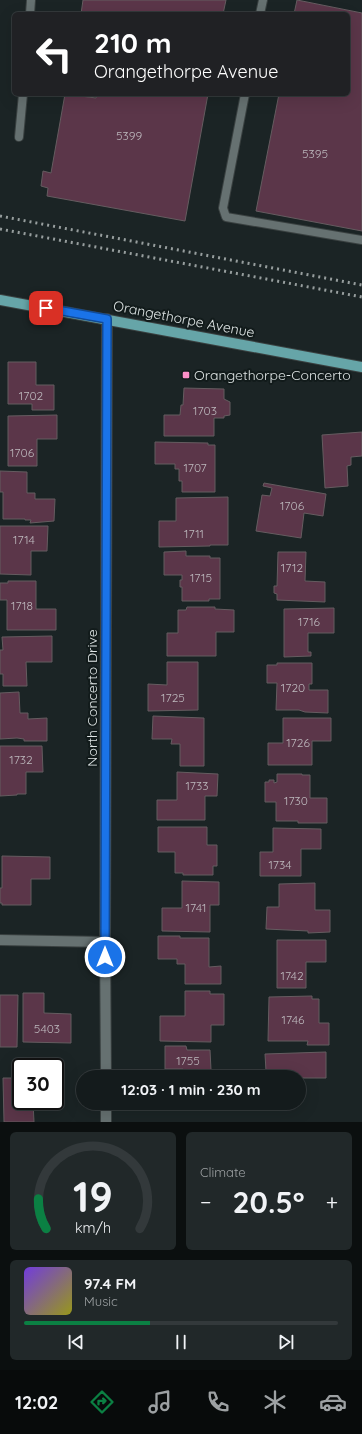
<!DOCTYPE html>
<html lang="en">
<head>
<meta charset="utf-8">
<style>
  body { margin:0; font-family:Quicksand,sans-serif; background:#212829; color:#f1f3f6; height:100vh; display:flex; flex-direction:column; font-size:15px; white-space:nowrap }
  * { box-sizing:border-box; margin:0 }
  p { font-size:13px; color:#9da1a3 }
  .icon { flex:none; width:22px; height:22px; fill:none; stroke:currentColor; stroke-width:2; stroke-linecap:round; stroke-linejoin:round }
  .map { position:relative; height:1122px; overflow:hidden }
  .side { display:flex; flex-direction:column; gap:10px; padding:10px; background:#0b0f0f; flex:1 }
  .side>* { flex:none }
  .banner { position:absolute; left:12px; top:12px; width:338px; height:84px; border-radius:6px; box-shadow:0 4px 16px #0002,0 0 0 1px #33393b; background:#202124; color:#fff; overflow:hidden }
  .speed { position:absolute; left:12px; top:1058px; display:flex; gap:8px; font-size:20px; font-weight:700; text-align:center }
  .speed>* { display:grid; place-content:center; width:52px; height:52px; border-radius:50%; background:#141b1c; box-shadow:0 4px 16px #0002,0 0 0 1px #33393b; line-height:1 }
  .speed .limit { border:2px solid #111; border-radius:6px; background:#fff; color:#111 }
  .pin { position:absolute; display:grid; place-items:center; width:34px; height:34px; color:#fff; margin:-17px; border-radius:8px; box-shadow:0 2px 6px #0006 }
  .me { position:absolute; width:44px; margin:-22px; rotate:0deg; stroke-linejoin:round; filter:drop-shadow(0 0 3px #0008) }
  .turn { display:flex; align-items:center; gap:14px; height:84px; padding:0 16px; font-size:18px }
  .turn .icon { width:52px; height:52px; stroke-width:2.5 }
  .turn b { display:block; font-size:28px; line-height:34px }
  .big { font-size:30px; font-weight:800; line-height:1.1 }
  .side .widget { flex:1; display:flex; flex-direction:column; justify-content:center; gap:6px; min-width:0; padding:0 14px; border-radius:6px; background:#212829 }
  .side .dial { align-items:center; gap:0 }
  .dial svg { height:104px; overflow:visible; fill:none; stroke:#33393b; stroke-width:7; stroke-linecap:round; text-anchor:middle }
  .dial text { fill:#f1f3f6; stroke:none }
  .song { display:flex; align-items:center; gap:12px }
  .cover { width:48px; height:48px; border-radius:6px; background:linear-gradient(135deg,hsl(260 70% 55%),hsl(60 70% 35%)) }
  .played { height:4px; border-radius:2px; background:linear-gradient(90deg,#0b8043 40%,#33393b 40%) }
  .keys { display:flex; justify-content:space-around; direction:ltr }
  .heat { display:flex; justify-content:space-between; align-items:center; font-size:22px; direction:ltr }
  .side .tiles { flex:1; display:grid; gap:10px; grid-template-columns:1fr 1fr }
  .widget:last-child { grid-column:span 2 }
  .trip { position:absolute; left:76px; top:1070px; width:230px; height:40px; border-radius:20px; background:#141b1c; box-shadow:0 4px 16px #0002,0 0 0 1px #33393b; font-weight:800; line-height:40px; text-align:center }
  .tabs { display:flex; height:64px; justify-content:space-around; align-items:center; background:#080b0b; color:#9da1a3 }
  .tabs .icon { width:28px; height:28px }
  .tabs .active { color:#0b8043 }
  .tabs b { font-size:18px; color:#f1f3f6 }
  .map>svg:first-child { display:block }
</style>
</head>
<body>
<div class="map">
<svg width="362" height="1122" viewBox="0 0 362 1122">
  <rect width="100%" height="100%" fill="#1b2425"/>
  <g fill="#5b3649" stroke="#655c60">
    <polygon points="83,0 226,0 223,14 81,14"/>
    <polygon points="297,0 362,13 362,231 256,211 279,94 348,94 348,14 294,14"/>
    <polygon points="65,94 96,98 97,94 208,94 185,221 47,196 48,188 41,186 43,171 51,173"/>
    <polygon points="8,362 36,362 36,385 54,385 54,410 32,410 32,404 8,404"/>
    <polygon points="184,388 224,389 224,399 230,402 230,415 224,416 224,418 214,418 214,436 164,436 164,415 180,415 181,405 183,405"/>
    <polygon points="57,415 57,439 37,439 37,466 8,466 8,416"/>
    <polygon points="362,432 362,456 351,457 351,465 347,466 348,486 325,488 322,435"/>
    <polygon points="155,442 208,443 208,445 215,445 215,492 182,492 182,481 179,481 179,469 175,469 175,464 155,464"/>
    <polygon points="0,471 27,472 27,493 35,493 35,499 55,499 54,521 30,523 31,520 25,520 25,519 3,519 3,492 0,492"/>
    <polygon points="264,483 326,494 323,516 304,513 301,538 256,531 262,495 270,496 272,488 263,486"/>
    <polygon points="228,497 228,545 210,545 210,546 159,547 159,521 176,521 176,498"/>
    <polygon points="0,526 48,526 47,551 31,551 31,575 0,574"/>
    <polygon points="186,551 186,556 210,556 210,558 220,558 220,599 209,599 209,601 182,601 182,587 180,587 180,580 182,580 182,575 164,575 164,552"/>
    <polygon points="278,552 306,552 305,581 325,582 325,602 277,600 277,594 274,593 274,586 277,586"/>
    <polygon points="8,581 36,581 36,609 56,609 56,630 7,630 7,600 0,600 0,583 8,583"/>
    <polygon points="187,607 215,607 215,609 234,610 234,632 216,632 216,656 167,656 167,633 178,633 178,610 186,610"/>
    <polygon points="334,608 334,633 308,633 308,652 311,652 311,656 284,657 284,609"/>
    <polygon points="52,636 52,662 26,662 27,686 3,686 3,674 0,674 0,650 3,650 2,637"/>
    <polygon points="167,662 198,662 198,710 148,711 148,684 167,685"/>
    <polygon points="277,663 312,663 312,684 309,684 309,690 328,690 328,713 305,712 299,710 276,710 277,683 267,683 267,665 277,665"/>
    <polygon points="19,692 20,713 28,713 28,719 47,718 47,741 24,741 24,739 17,738 0,739 0,693"/>
    <polygon points="153,716 204,718 204,766 180,766 180,744 171,744 172,739 152,739"/>
    <polygon points="283,718 331,718 331,741 312,741 312,765 268,765 268,743 283,743"/>
    <polygon points="0,746 42,746 43,772 26,772 26,794 17,794 17,795 0,796"/>
    <polygon points="177,772 218,774 217,796 205,796 205,820 157,820 157,800 177,800"/>
    <polygon points="277,774 302,774 302,775 310,775 310,798 327,798 327,823 298,823 298,821 276,821 276,802 265,802 265,782 269,782 269,780 274,780 274,783 277,782"/>
    <polygon points="158,827 207,827 207,845 217,845 217,866 213,866 213,875 183,875 183,873 175,873 175,852 158,852"/>
    <polygon points="273,828 321,829 321,849 301,849 301,876 260,876 260,852 273,852"/>
    <polygon points="2,856 50,857 50,879 31,879 31,905 2,905 2,903 0,903 0,888 2,888"/>
    <polygon points="182,881 219,882 219,905 210,905 210,932 162,931 162,908 182,908"/>
    <polygon points="315,883 315,910 330,910 330,932 308,933 308,931 266,929 267,907 279,907 279,884"/>
    <polygon points="158,936 180,936 180,938 209,938 209,967 221,966 221,984 185,984 185,964 177,964 177,959 158,959"/>
    <polygon points="277,940 326,940 326,962 306,962 306,988 277,988"/>
    <polygon points="185,991 210,991 210,994 224,994 224,1025 211,1025 211,1042 160,1041 160,1016 185,1016"/>
    <polygon points="23,993 44,993 44,1013 71,1014 71,1043 23,1042"/>
    <polygon points="0,995 18,995 17,1047 0,1047"/>
    <polygon points="312,996 312,999 319,999 319,1023 329,1023 329,1045 307,1045 308,1041 268,1041 269,997"/>
    <polygon points="165,1046 186,1046 187,1050 210,1050 211,1070 223,1071 223,1077 181,1077 181,1074 183,1074 183,1069 165,1069"/>
    <polygon points="326,1052 326,1078 299,1078 299,1101 299,1077 262,1077 262,1071 266,1071 265,1054"/>
    <polygon points="3,1078 21,1078 21,1101 53,1101 33,1102 34,1122 4,1122"/>
  </g>
  <g fill="none" stroke-linecap="round" stroke-linejoin="round">
    <defs>
      <g id="service">
        <polyline points="30,14 31,0"/>
        <polyline points="260,14 263,0"/>
        <polyline points="245,94 223,208 226,217 362,240"/>
        <polyline points="19,137 23,94"/>
      </g>
      <g id="minor">
        <polyline points="0,940 105,942"/>
        <polyline points="106,1077 105,942 107,319"/>
        <polyline points="106,1103 106,1122"/>
      </g>
      <polyline id="primary" points="0,300 362,367"/>
    </defs>
    <use href="#service" stroke="#3a4141" stroke-width="10"/>
    <use href="#minor" stroke="#3a4141" stroke-width="12"/>
    <use href="#primary" stroke="#3a4141" stroke-width="12"/>
    <use href="#service" stroke="#667171" stroke-width="8"/>
    <use href="#minor" stroke="#667171" stroke-width="10"/>
    <use href="#primary" stroke="#66a5a8" stroke-width="10"/>
    <g stroke="#979e9e" stroke-width="3" stroke-dasharray="2 4" stroke-linecap="butt">
      <polyline points="0,216 362,285"/>
      <polyline points="0,229 362,297"/>
    </g>
  </g>
  <g fill="none" stroke-linecap="round" stroke-linejoin="round">
    <defs>
      <polyline id="route" points="46,308 107,319 105,957"/>
    </defs>
    <use href="#route" stroke="#114b97" stroke-width="10"/>
    <use href="#route" stroke="#1a73e8" stroke-width="7"/>
  </g>
  <rect fill="#fa8fc6" stroke="#121b1b" stroke-width="1.5" x="182" y="371" width="8" height="8" rx="2"/>
  <g text-anchor="middle" dominant-baseline="central" stroke-width="4" stroke-linejoin="round" paint-order="stroke">
    <g font-size="12" fill="#bdb8bd">
      <text x="129" y="135">5399</text>
      <text x="315" y="153">5395</text>
      <text x="31" y="395">1702</text>
      <text x="205" y="410">1703</text>
      <text x="22" y="452">1706</text>
      <text x="195" y="467">1707</text>
      <text x="292" y="505">1706</text>
      <text x="194" y="533">1711</text>
      <text x="24" y="539">1714</text>
      <text x="292" y="567">1712</text>
      <text x="201" y="577">1715</text>
      <text x="22" y="605">1718</text>
      <text x="309" y="621">1716</text>
      <text x="293" y="687">1720</text>
      <text x="173" y="697">1725</text>
      <text x="298" y="742">1726</text>
      <text x="21" y="759">1732</text>
      <text x="197" y="785">1733</text>
      <text x="296" y="800">1730</text>
      <text x="280" y="864">1734</text>
      <text x="196" y="907">1741</text>
      <text x="292" y="975">1742</text>
      <text x="293" y="1019">1746</text>
      <text x="47" y="1028">5403</text>
      <text x="188" y="1060">1755</text>
    </g>
    <g font-size="14" fill="#dee4e4" stroke="#121b1b">
      <text transform="translate(184 319) rotate(11)">Orangethorpe Avenue</text>
      <text transform="translate(92 698) rotate(-90)">North Concerto Drive</text>
    </g>
    <g font-size="14" fill="#dee4e4" stroke="#121b1b" text-anchor="start">
      <text x="194" y="375">Orangethorpe-Concerto</text>
    </g>
  </g>
</svg>
<div class="speed"><div class="limit">30</div></div>
<div class="pin" style="left:46px;top:308px;background:#d93025"><svg class="icon" aria-label="arrive" viewBox="0 0 24 24"><path d="M6 21V4h12l-3 4 3 4H6"/></svg></div>
<svg class="me" style="left:105px;top:957px" viewBox="-20 -20 40 40"><circle r="17" fill="#1a73e8" stroke="#fff" stroke-width="3"/><path d="M0-11L8 9 0 5-8 9z" fill="#fff"/></svg>
<div class="trip">12:03 · 1 min · 230 m</div>
<div class="banner">
<div class="turn"><svg class="icon" aria-label="left" viewBox="0 0 24 24"><path d="M17 20v-9H6M10 6l-5 5 5 5"/></svg><div><b>210 m</b>Orangethorpe Avenue</div></div>
</div>
</div>
<section class="side">
<div class="tiles">
<div class="widget dial"><svg viewBox="0 0 100 80">
<path d="M14 69A42 42 0 1 1 86 69"/>
<path d="M14 69A42 42 0 0 1 8 46" stroke="#0b8043"/>
<text x="50" y="56" font-size="32" font-weight="700">19</text>
<text x="50" y="72" font-size="11">km/h</text>
</svg></div>
<div class="widget"><p>Climate</p>
<div class="heat"><a>−</a><b class="big">20.5°</b><a>+</a></div>
</div>
<div class="widget">
<div class="song"><i class="cover"></i><div><b>97.4 FM</b><p>Music</p></div></div>
<div class="played"></div>
<div class="keys"><svg class="icon" aria-label="previous" viewBox="0 0 24 24"><path d="M18 5L8 12l10 7zM5 5v14"/></svg><svg class="icon" aria-label="pause" viewBox="0 0 24 24"><path d="M8 5v14M16 5v14"/></svg><svg class="icon" aria-label="next" viewBox="0 0 24 24"><path d="M6 5l10 7-10 7zM19 5v14"/></svg></div>
</div>
</div>
</section>
<nav class="tabs">
<b>12:02</b>
<svg class="icon active" aria-label="directions" viewBox="0 0 24 24"><path d="M12 3l9 9-9 9-9-9zM9 14v-3h6M13 9l2 2-2 2"/></svg>
<svg class="icon" aria-label="music" viewBox="0 0 24 24"><path d="M9 18V5l10-2v13"/><circle cx="6" cy="18" r="3"/><circle cx="16" cy="16" r="3"/></svg>
<svg class="icon" aria-label="phone" viewBox="0 0 24 24"><path d="M5 4h4l2 5-3 2q2 4 5 5l2-3 5 2v4C11 20 4 13 5 4z"/></svg>
<svg class="icon" aria-label="climate" viewBox="0 0 24 24"><path d="M12 3v18M4 7l16 10M4 17L20 7"/></svg>
<svg class="icon" aria-label="car" viewBox="0 0 24 24"><path d="M5 17H2v-5l4-1 3-4h7l3 4 3 1v5h-3M9 17h6M6 11h13"/><circle cx="7" cy="17" r="2"/><circle cx="17" cy="17" r="2"/></svg>
</nav>
</body>
</html>
